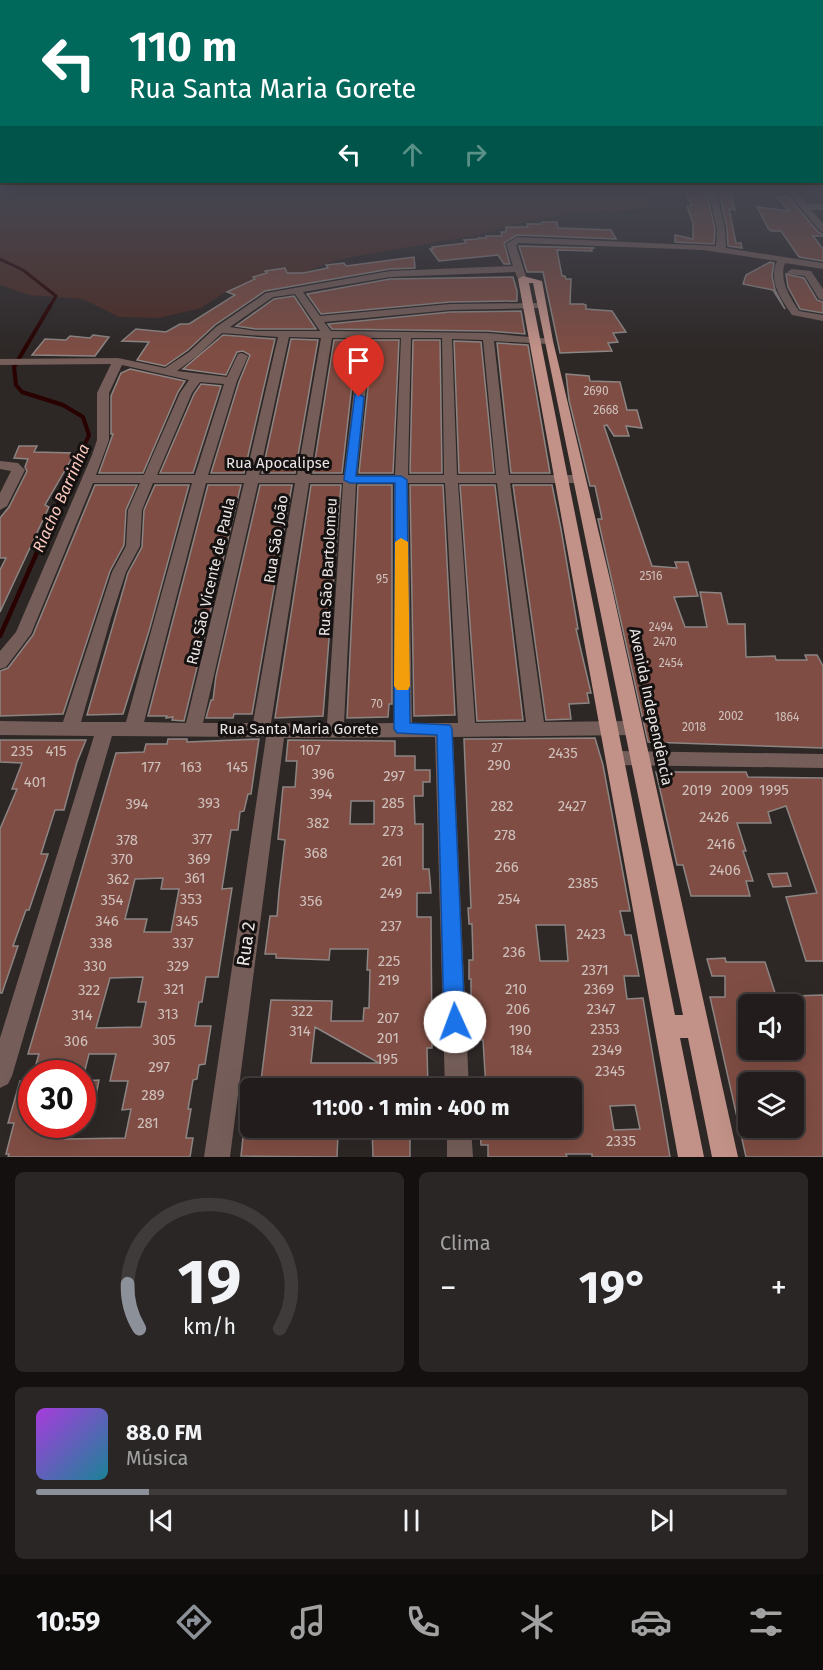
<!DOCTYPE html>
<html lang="pt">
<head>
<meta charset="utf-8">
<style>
  body { margin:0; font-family:"Fira Sans",sans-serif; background:#2a2625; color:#f1f3f6; height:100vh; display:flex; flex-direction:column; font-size:22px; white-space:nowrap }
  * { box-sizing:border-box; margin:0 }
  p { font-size:20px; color:#a2a2a3 }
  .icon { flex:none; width:33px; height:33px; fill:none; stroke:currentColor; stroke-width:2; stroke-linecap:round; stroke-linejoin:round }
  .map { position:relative; height:1157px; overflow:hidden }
  .sheet { display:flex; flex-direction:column; gap:15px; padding:15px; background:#13100f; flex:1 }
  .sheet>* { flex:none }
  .banner { position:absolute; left:0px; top:0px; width:824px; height:183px; box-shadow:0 6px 24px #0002,0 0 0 2px #3f3b3b; background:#00695c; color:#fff; overflow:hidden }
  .buttons { position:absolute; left:738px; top:994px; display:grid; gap:12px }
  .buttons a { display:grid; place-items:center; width:66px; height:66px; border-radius:9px; background:#221d1c; box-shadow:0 6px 24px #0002,0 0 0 2px #3f3b3b; font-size:30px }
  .speed { position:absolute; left:18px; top:1060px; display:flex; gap:12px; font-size:30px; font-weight:700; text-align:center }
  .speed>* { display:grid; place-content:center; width:78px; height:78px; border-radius:50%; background:#221d1c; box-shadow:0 6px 24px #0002,0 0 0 2px #3f3b3b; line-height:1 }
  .speed .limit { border:9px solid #d22; background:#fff; color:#111 }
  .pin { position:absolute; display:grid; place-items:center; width:51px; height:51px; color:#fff; margin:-62px -26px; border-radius:50% 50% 50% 0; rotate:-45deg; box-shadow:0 0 6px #0007 }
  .pin .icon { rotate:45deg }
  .me { position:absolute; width:66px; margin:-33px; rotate:358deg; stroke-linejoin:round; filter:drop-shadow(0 0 4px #0008) }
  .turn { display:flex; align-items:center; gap:21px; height:126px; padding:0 30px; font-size:27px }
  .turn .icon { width:78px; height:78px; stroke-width:2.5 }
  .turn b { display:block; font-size:42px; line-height:51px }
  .lanes { display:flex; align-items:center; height:57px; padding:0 30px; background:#0003; justify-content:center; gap:30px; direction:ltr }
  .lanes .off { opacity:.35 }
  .big { font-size:45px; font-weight:700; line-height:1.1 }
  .sheet .card { flex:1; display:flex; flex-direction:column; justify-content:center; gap:9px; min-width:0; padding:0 21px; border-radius:9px; background:#2a2625 }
  .sheet .dial { align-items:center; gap:0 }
  .dial svg { height:156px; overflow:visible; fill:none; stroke:#3f3b3b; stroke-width:7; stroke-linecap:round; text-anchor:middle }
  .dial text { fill:#f1f3f6; stroke:none }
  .song { display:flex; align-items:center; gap:18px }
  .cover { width:72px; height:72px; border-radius:9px; background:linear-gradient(135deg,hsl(280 70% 55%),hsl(190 70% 35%)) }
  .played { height:6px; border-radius:3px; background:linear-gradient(90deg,#8c9099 15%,#3f3b3b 15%) }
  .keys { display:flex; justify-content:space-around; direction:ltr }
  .heat { display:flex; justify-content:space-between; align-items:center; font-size:33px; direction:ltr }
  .sheet .tiles { flex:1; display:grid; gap:15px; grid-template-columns:1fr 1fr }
  .card:last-child { grid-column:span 2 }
  .trip { position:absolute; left:240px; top:1078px; width:342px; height:60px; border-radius:9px; background:#221d1c; box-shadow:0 6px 24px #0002,0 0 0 2px #3f3b3b; font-weight:700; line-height:60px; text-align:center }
  .tabs { display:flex; height:96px; justify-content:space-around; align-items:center; background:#0e0c0b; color:#a2a2a3 }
  .tabs .icon { width:42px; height:42px }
  .tabs .on { color:#8c9099 }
  .tabs b { font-size:27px; color:#f1f3f6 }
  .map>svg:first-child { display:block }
</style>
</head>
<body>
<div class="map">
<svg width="823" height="1157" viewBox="0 0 823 1157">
  <rect width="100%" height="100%" fill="#2d2726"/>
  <polygon fill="#4d2c25" points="0,190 658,190 645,209 570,213 523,222 482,234 336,260 289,279 227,291 201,308 159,318 119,317 83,299 29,295 0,285"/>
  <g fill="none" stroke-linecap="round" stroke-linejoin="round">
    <polyline stroke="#280100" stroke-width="3" points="0,259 23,270 56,296 49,308"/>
    <polyline stroke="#280100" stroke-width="4" points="50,306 14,367 16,385 22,392 63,405 83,417 89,435 80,455"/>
    <polyline stroke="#280100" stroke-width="4.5" points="0,636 81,453"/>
  </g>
  <g fill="#7f4d43" stroke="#8c8583" stroke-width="1.5" fill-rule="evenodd">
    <polygon points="684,190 706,190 715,229 714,244 675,242 675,235 693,239 693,223 687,206 692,206"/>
    <polygon points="719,192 731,193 735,210 729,209 736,243 741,243 742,248 728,246 727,228"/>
    <polygon points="788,196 818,232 823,234 823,236 813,236 823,249 823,261 799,257 781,231 771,231 768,228 757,207 789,211 777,197"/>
    <polygon points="542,222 557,222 558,228 611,230 616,239 517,235 504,243 510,264 504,264 498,255 439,261 430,249 433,249 432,247 466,243 464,240 478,239 478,238 486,238 486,236 502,236 501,232 506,232 506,227 528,227 527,224 541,224"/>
    <polygon points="519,246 595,248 592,248 592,251 557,250 562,276 565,276 566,279 571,279 570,304 583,304 586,305 586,309 612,311 626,332 613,333 618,342 608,343 612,351 560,353 543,272 527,272"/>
    <polygon points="414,257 415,268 390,269 265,291 215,325 188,350 165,366 137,360 149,342 122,341 136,329 166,332 180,324 189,324 235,295 227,292 255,279 253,277 267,273 265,271 285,268 287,273 303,273 328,268 326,265 344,263 346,266"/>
    <polygon points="770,262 774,263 772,276 775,290 785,309 773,290 743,284 746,275"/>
    <polygon points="786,274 804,278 817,300 823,302 823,313 800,309 788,287"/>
    <polygon points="513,277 517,291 517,301 450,302 321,314 307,294 390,279"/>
    <polygon points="294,296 316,329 256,329 236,326 274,299"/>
    <polygon points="521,311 525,334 488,331 332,329 328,324 450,312"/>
    <polygon points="93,335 109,337 95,356 32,355 45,339 66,340 70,336 90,338"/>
    <polygon points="223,335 275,339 244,473 211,473 239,382 250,355 243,351 237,352 226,375 183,369"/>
    <polygon points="291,339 318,340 295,473 262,473"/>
    <polygon points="334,340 357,340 342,473 313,473"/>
    <polygon points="373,340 399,340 393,473 359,473"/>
    <polygon points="413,340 440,340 442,473 410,473"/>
    <polygon points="454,341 481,342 494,473 459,473"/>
    <polygon points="497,343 528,345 550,473 511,473"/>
    <polygon points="130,369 185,381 178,392 143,473 99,473 113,434 111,434 111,396 121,373"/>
    <polygon points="566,374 589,376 590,381 620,382 627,410 637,410 642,428 626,426 629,436 614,436 607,425 604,426 652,566 677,568 675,562 688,562 698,596 674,597 685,627 707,627 700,592 721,593 728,624 745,624 746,657 775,656 776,660 807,660 805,655 817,655 823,666 823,748 648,742 598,519 602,519 595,486 590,486 569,400"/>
    <polygon points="201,384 221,386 193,473 160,473 194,394"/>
    <polygon points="19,446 37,446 34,452 75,453 45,505 49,507 0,612 0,570 6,558 0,558 0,518 9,507 27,471 25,467 28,459 14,458"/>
    <polygon points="95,485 137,485 126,510 124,545 110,571 63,714 0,716 0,671 8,668 33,635"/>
    <polygon points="155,485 189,485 149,631 123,714 87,715 128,573 142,547 144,510"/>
    <polygon points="208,485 241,485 184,721 172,720 173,717 166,718 167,716 148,716"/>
    <polygon points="260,485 292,485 252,714 234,714 233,718 206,718 211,700 213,700 216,676"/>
    <polygon points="311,485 341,485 323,716 275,718"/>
    <polygon points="358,485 392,485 392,704 389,704 388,717 347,718"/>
    <polygon points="410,485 443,485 455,715 414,716"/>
    <polygon points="460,485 495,485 523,720 477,721"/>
    <polygon points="513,485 552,485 561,529 578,629 576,629 591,693 587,693 589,703 569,704 571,719 546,720"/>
    <path d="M595 738 603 765 630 911H620L623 925 625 935H631L639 976H624L627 999 643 998 670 1157H592V1154H566L567 1157H488V1145H481L480 1128H575L572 1089H486L483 1040H476L474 1000H471V979H469V960H473L472 924H469L468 908H471L464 739ZM536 925H565L568 961H540ZM635 1105 640 1129 614 1130 610 1106Z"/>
    <path d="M168 739H187V742L259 739 251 794H248L244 811 240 812 238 830H231L222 889 232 888 218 977H206L202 1002H199L195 1026H211L205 1064 199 1065 197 1079 193 1080 188 1109H191L186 1138H193L190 1157H8L9 1154H6L14 1123H8L20 1081H32V1125H69L65 1139 125 1138 131 1109 122 1110 128 1081H110L116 1054H89L84 1074H33L39 1054H28L116 753 144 752 146 744H167ZM163 878 161 889H179L171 932H144L147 919H125L135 879ZM143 977 138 1002H146L141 1027 96 1028 110 978Z"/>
    <polygon points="0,740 86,740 77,762 64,810 55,810 41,854 48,854 29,910 26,910 13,946 18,946 2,993 0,993 0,829 17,789 12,789 22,763 0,762"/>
    <path d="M288 740 395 741V756H415V770H430V782H423V796H414L415 824H423V869H429L430 880 431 893H417V917H431L432 1048H427L428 1089H260L271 1000 332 1001 331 1021H363L364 1008H369L370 970H367L368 949H330L329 960 276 958V954H265L270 916H277L279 892 285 840 278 839 283 787H295L297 761H286ZM351 801H374V824H350ZM315 1027 379 1063H311Z"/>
    <polygon points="656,772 746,772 748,777 823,778 823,961 806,961 786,897 817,893 786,806 768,812 771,823 737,823 746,851 743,851 753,881 746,881 750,896 691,896 683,865 677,865"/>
    <polygon points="787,873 791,886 773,887 768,874"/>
    <path d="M725 958 726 962H765L779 1005H748V1050H794V996L823 995V1157H746L710 997H725V976H712L707 959ZM748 1083H794V1128H748Z"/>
    <polygon points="99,1080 93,1110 82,1110 82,1081"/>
    <polygon points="244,1128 312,1128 312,1133 338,1134 337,1157 241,1156"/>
    <polygon points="372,1128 410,1128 410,1157 373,1157"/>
  </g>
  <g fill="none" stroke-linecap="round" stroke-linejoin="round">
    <g fill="#755e59" fill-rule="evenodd">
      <path d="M708 190H716L725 229 726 248 823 263V269L785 263C779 280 789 296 799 311L823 315V321L792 315C781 299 768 281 777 261L703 250 519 243 516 245 526 277 521 280 518 279 515 272 390 277 303 292 320 316 450 304 545 303V307L541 308 450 310 324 322 331 331 488 333 552 339 553 341 548 344 494 341 509 475H577L584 479 577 483H510L544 722 633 721 639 723 642 728 639 733 633 735 453 737 469 1089H445L435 737 284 738 230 1157H204L266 737 112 736 12 1076 8 1084 0 1088V1038L94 736 0 735V721L63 722 112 572 126 546 128 510 140 483H93L31 634 6 667 0 669V651L16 632 92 455 97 440V393L111 364 0 365V359L118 358 165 368 189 352 216 327 266 293 390 271 513 266 506 244 517 237 716 246 717 229ZM295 294 320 331H256L230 327 273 297ZM222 333 278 337 246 475H208L237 381 248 356 242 353 238 354 227 377 177 371 197 356ZM289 337 321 338 297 475H259ZM332 338H360L344 475H310ZM371 338H401L395 475H357ZM411 338H442L444 475H408ZM452 339 483 340 496 475H457ZM122 365 189 380 180 393 144 475H96L109 440V393ZM200 382 224 384 195 475H157L192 393ZM153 483H192L126 722H81L111 618 126 572 140 546 142 510ZM206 483H244L186 723 144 722ZM258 483H295L253 723H203ZM309 483H343L327 724 271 723ZM356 483H394V723L344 724ZM408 483H445L458 723H412ZM458 483H497L526 722 475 723Z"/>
      <polygon points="786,190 794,190 807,204 823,204 823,210 811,210 823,223 823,232 820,231"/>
      <polygon points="792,269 811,271 823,289 823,300 819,299 805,276 789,274 787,272"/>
      <polygon points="0,461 18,463 25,470 7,506 0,510 0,493 11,471 0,469"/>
      <polygon points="616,751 823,754 823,768 616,765 610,763 607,758 610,753"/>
      <polygon points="447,1128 471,1128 473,1157 447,1157"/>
    </g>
    <path fill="#c29288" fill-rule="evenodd" d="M523 276 542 281 553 341 612 588 738 1157H712L688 1038H680L704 1157H678L518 279ZM529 283H533L683 1015H675Z"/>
  </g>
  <linearGradient id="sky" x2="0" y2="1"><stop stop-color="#191515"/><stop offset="0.54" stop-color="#464752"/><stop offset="1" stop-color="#464752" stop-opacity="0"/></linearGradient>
  <rect width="823" height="352" fill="url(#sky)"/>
  <polygon fill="#1a73e8" stroke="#114b97" stroke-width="1.5" points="355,394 359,394 364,397 356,476 401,476 407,480 410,723 450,725 452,729 465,1022 462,1029 455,1032 447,1029 444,1022 437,735 397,733 394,729 395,483 350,483 344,480"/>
  <polygon fill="#f59e0b" points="401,538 408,542 410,686 408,690 397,690 394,686 395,542"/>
  <g text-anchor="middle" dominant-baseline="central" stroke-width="6" stroke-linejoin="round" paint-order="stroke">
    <g font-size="12" fill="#cfc0bc">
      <text x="596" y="391">2690</text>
      <text x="606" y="410">2668</text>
      <text x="651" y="576">2516</text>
      <text x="382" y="579">95</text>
      <text x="661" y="627">2494</text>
      <text x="665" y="642">2470</text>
      <text x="671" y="663">2454</text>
      <text x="377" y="704">70</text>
      <text x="731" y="716">2002</text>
      <text x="787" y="717">1864</text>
      <text x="694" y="727">2018</text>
      <text x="497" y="748">27</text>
    </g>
    <g font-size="15" fill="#eae6e5" stroke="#141110">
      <text x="278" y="463">Rua Apocalipse</text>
      <text transform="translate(276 539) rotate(-81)">Rua São João</text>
      <text transform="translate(328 567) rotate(-87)">Rua São Bartolomeu</text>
      <text transform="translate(211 581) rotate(-77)">Rua São Vicente de Paula</text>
      <text transform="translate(651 707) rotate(78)">Avenida Independência</text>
      <text x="299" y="729">Rua Santa Maria Gorete</text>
    </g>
    <g font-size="15" fill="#cfc0bc">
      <text x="310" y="750">107</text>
      <text x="22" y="751">235</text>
      <text x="56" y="751">415</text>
      <text x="563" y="753">2435</text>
      <text x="499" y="765">290</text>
      <text x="151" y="767">177</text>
      <text x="191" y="767">163</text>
      <text x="237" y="767">145</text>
      <text x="323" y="774">396</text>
      <text x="394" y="776">297</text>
      <text x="35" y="782">401</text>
      <text x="697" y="790">2019</text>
      <text x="737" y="790">2009</text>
      <text x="774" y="790">1995</text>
      <text x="321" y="794">394</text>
      <text x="209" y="803">393</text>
      <text x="393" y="803">285</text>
      <text x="137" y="804">394</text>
      <text x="502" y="806">282</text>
      <text x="572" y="806">2427</text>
      <text x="714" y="817">2426</text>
      <text x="318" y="823">382</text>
      <text x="393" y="831">273</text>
      <text x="505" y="835">278</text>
      <text x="202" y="839">377</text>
      <text x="127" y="840">378</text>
      <text x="721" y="844">2416</text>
      <text x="316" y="853">368</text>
      <text x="122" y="859">370</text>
      <text x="199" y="859">369</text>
      <text x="392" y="861">261</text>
      <text x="507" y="867">266</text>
      <text x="725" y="870">2406</text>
      <text x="195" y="878">361</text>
      <text x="118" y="879">362</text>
      <text x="583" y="883">2385</text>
      <text x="391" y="893">249</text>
      <text x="191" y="899">353</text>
      <text x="509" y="899">254</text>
      <text x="112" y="900">354</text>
      <text x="311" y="901">356</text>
      <text x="107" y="921">346</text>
      <text x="187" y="921">345</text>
      <text x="391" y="926">237</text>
      <text x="591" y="934">2423</text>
      <text x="101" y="943">338</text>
      <text x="183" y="943">337</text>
      <text x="514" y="952">236</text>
      <text x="389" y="961">225</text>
      <text x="95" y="966">330</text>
      <text x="178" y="966">329</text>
      <text x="595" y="970">2371</text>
      <text x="389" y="980">219</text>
      <text x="174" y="989">321</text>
      <text x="516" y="989">210</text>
      <text x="599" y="989">2369</text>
      <text x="89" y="990">322</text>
      <text x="518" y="1009">206</text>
      <text x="601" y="1009">2347</text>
      <text x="302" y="1011">322</text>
      <text x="168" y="1014">313</text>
      <text x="82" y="1015">314</text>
      <text x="388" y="1018">207</text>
      <text x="605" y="1029">2353</text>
      <text x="520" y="1030">190</text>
      <text x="300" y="1031">314</text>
      <text x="388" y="1038">201</text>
      <text x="164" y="1040">305</text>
      <text x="76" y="1041">306</text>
      <text x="521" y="1050">184</text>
      <text x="607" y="1050">2349</text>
      <text x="387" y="1059">195</text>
      <text x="159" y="1067">297</text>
      <text x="610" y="1071">2345</text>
      <text x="153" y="1095">289</text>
      <text x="148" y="1123">281</text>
      <text x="621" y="1141">2335</text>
    </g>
    <g font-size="16" font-style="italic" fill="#fdcabf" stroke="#141110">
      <text transform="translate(61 498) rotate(-66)">Riacho Barrinha</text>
    </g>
    <g font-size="18" fill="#eae6e5" stroke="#141110">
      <text transform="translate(246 944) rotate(-82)">Rua 2</text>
    </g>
  </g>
</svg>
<div class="buttons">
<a><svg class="icon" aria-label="sound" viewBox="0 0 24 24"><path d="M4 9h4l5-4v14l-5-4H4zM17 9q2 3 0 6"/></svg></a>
<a><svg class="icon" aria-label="layers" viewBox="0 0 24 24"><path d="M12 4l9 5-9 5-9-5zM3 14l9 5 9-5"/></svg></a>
</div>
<div class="speed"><div class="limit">30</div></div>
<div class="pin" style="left:359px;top:397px;background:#d93025"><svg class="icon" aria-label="arrive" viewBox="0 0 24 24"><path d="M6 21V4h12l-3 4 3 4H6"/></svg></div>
<svg class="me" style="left:455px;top:1022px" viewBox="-20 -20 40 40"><circle r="19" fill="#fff"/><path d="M0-13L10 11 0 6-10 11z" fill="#1a73e8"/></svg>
<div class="trip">11:00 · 1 min · 400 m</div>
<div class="banner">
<div class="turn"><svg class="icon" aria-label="left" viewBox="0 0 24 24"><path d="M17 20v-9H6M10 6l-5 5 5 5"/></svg><div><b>110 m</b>Rua Santa Maria Gorete</div></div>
<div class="lanes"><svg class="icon" aria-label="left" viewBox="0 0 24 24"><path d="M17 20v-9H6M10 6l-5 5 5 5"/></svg><svg class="icon off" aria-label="ahead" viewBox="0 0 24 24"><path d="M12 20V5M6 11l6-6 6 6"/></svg><svg class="icon off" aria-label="right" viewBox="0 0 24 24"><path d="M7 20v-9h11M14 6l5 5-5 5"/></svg></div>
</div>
</div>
<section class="sheet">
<div class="tiles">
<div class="card dial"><svg viewBox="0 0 100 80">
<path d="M14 69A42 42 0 1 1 86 69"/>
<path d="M14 69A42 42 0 0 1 8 46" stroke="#8c9099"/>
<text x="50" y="56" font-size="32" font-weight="700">19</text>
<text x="50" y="72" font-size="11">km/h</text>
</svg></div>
<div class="card"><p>Clima</p>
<div class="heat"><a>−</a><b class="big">19°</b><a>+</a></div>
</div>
<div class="card">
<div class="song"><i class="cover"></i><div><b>88.0 FM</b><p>Música</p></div></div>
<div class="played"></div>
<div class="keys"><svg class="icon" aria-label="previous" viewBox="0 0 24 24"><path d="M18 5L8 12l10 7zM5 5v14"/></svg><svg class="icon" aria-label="pause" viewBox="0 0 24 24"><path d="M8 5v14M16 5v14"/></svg><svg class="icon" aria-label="next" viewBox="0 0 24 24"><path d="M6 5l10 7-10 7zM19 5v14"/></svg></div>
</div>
</div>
</section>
<nav class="tabs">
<b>10:59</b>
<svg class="icon on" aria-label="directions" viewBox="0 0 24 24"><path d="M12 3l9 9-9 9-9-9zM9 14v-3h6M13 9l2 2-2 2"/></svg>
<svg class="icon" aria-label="music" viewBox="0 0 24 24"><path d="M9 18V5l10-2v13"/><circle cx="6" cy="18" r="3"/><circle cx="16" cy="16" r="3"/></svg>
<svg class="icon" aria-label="phone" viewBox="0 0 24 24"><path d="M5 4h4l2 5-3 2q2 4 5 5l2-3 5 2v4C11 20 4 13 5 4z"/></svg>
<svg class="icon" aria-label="climate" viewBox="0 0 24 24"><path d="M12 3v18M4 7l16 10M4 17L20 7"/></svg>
<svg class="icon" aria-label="car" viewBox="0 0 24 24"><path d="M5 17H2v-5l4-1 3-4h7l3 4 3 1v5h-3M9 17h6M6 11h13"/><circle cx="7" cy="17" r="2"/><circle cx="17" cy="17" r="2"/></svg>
<svg class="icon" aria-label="filters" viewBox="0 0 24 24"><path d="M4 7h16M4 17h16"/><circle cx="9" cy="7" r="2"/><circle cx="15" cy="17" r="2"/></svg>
</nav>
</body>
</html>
